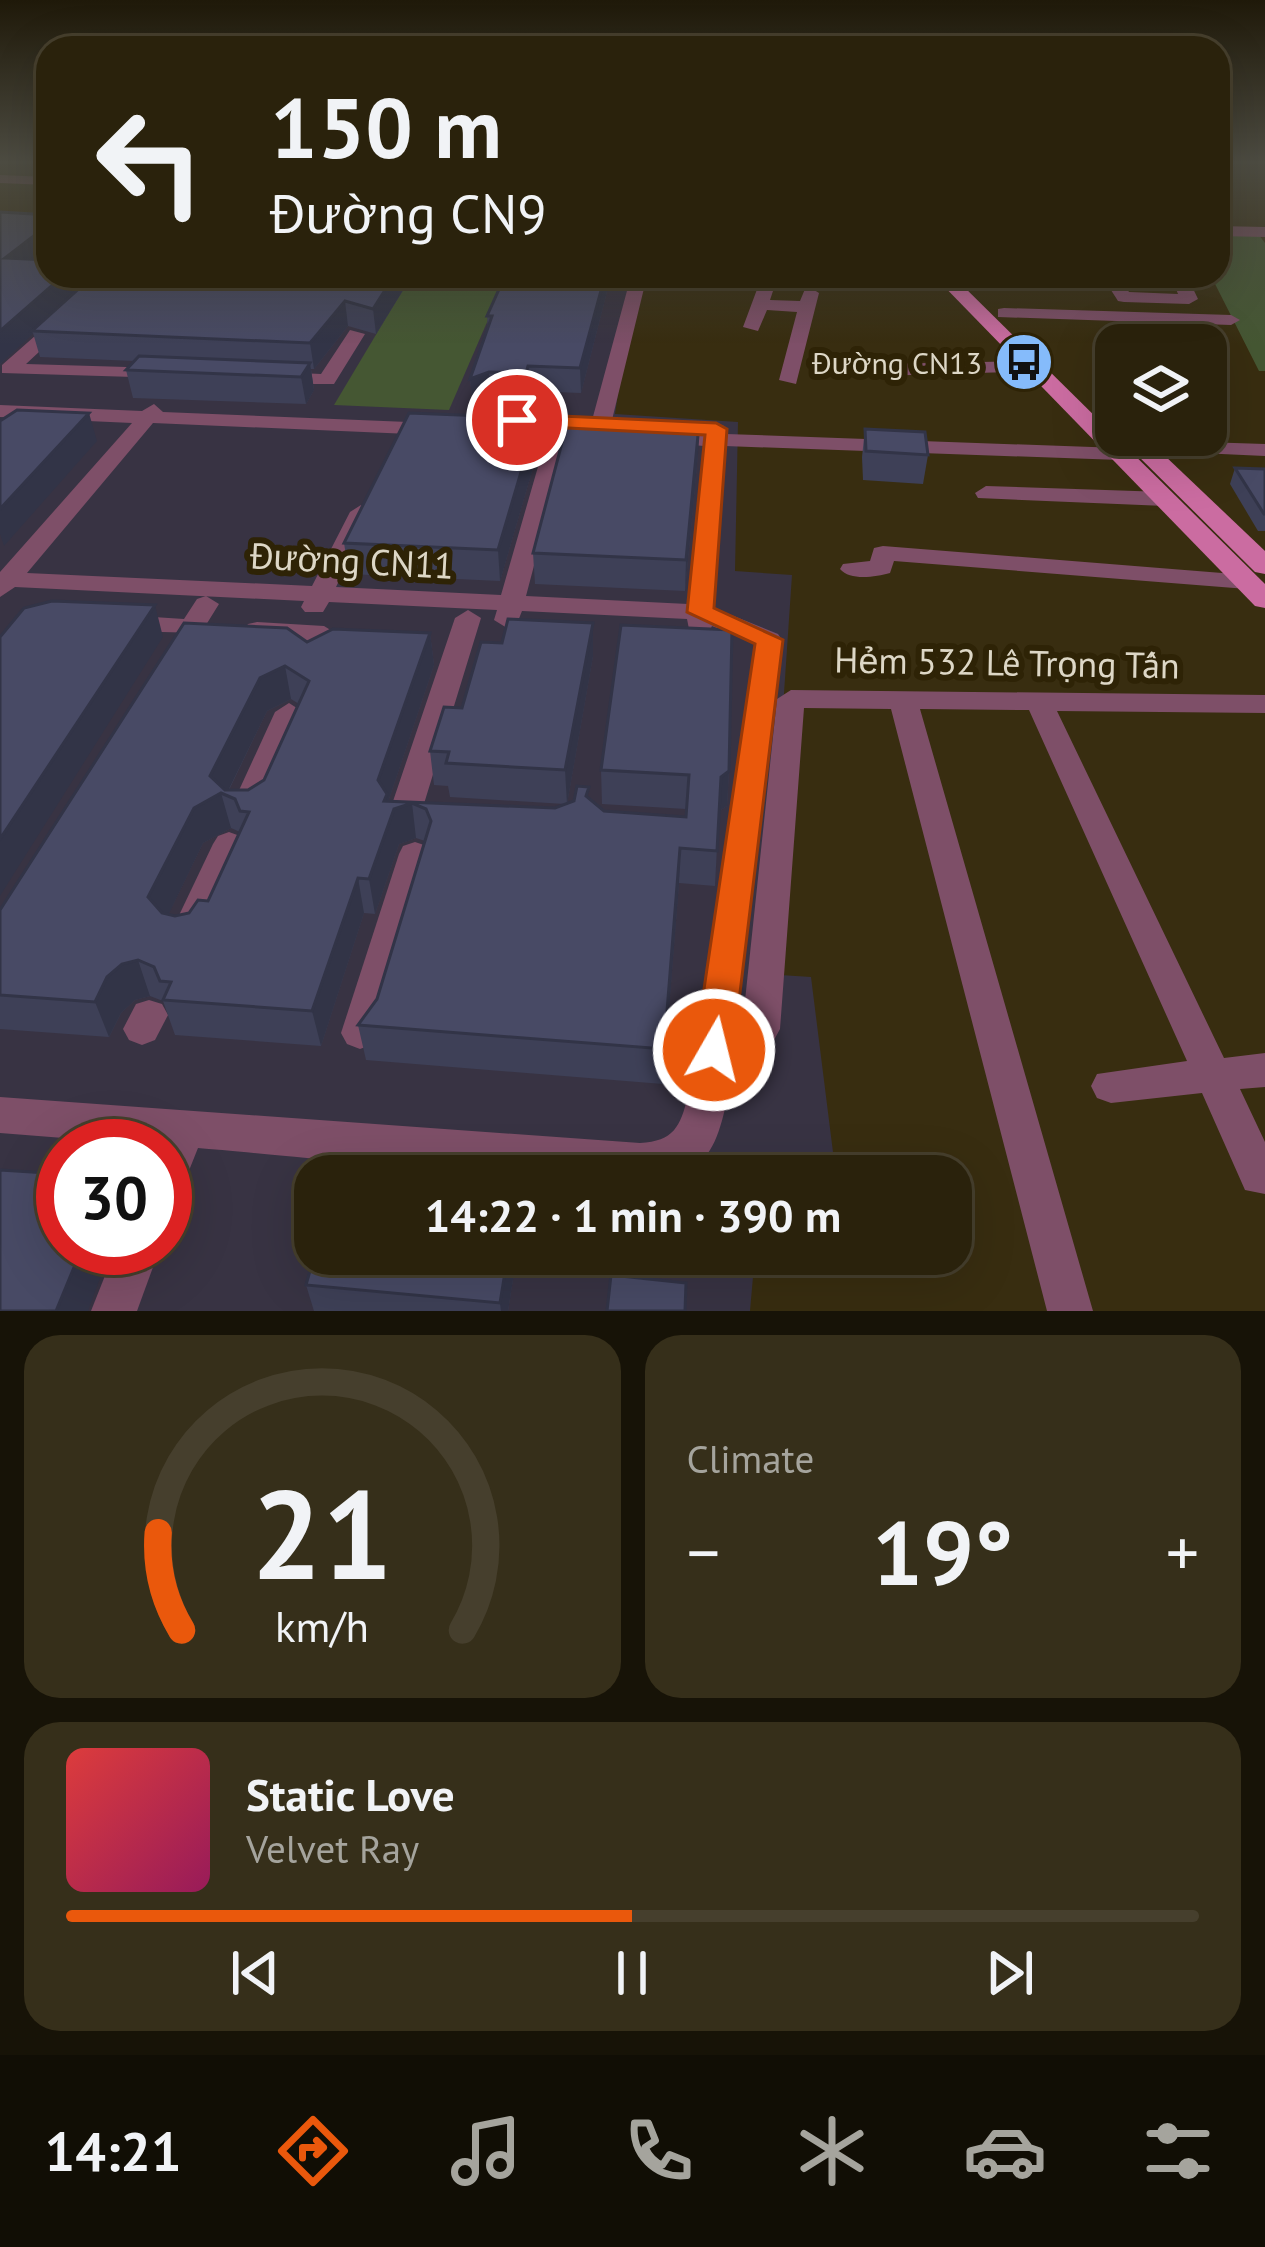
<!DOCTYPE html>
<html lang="en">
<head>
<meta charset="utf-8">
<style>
  body { margin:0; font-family:"PT Sans",sans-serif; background:#362f1a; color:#f1f3f6; height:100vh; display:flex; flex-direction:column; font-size:45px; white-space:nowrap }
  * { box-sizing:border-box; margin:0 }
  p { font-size:39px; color:#a5a49d }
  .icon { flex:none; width:66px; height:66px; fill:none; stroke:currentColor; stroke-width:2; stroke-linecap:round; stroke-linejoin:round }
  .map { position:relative; height:1311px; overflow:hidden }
  .details { display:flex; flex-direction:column; gap:24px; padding:24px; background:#171307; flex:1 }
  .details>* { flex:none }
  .banner { position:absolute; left:36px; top:36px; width:1194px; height:252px; border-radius:36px; box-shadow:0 12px 48px #0002,0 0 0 3px #463f2d; background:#2a220c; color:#f1f3f6; overflow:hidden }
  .controls { position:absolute; left:1095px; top:324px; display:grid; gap:24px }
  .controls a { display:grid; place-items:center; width:132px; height:132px; border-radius:24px; background:#2a220c; box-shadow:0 12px 48px #0002,0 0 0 3px #463f2d; font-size:60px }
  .speed { position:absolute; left:36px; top:1119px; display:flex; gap:24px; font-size:60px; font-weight:700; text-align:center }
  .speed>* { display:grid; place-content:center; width:156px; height:156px; border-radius:50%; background:#2a220c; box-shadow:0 12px 48px #0002,0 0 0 3px #463f2d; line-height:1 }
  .speed .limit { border:18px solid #d22; background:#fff; color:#111 }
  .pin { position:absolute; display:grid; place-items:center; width:102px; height:102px; color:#fff; margin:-51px; border:6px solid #fff; border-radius:50%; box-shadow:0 3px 12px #0007 }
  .me { position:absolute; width:132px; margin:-66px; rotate:8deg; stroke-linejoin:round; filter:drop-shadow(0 0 9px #0008) }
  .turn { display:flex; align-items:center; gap:42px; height:252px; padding:0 36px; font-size:54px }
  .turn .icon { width:156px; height:156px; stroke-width:2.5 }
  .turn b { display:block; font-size:84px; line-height:102px }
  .big { font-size:90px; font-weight:700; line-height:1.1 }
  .details .tile { flex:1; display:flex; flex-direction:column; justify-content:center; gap:18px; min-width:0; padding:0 42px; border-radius:36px; background:#362f1a }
  .details .dial { align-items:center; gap:0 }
  .dial svg { height:312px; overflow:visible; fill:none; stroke:#463f2d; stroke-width:7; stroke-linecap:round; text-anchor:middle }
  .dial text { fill:#f1f3f6; stroke:none }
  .song { display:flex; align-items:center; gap:36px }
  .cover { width:144px; height:144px; border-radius:18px; background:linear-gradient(135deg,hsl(0 70% 55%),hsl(330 70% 35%)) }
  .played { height:12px; border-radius:6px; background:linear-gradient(90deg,#ea580c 50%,#463f2d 50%) }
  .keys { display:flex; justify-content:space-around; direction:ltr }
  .heat { display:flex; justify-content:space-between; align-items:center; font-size:66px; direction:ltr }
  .details .tiles { flex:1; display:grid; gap:24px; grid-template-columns:1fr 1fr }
  .tile:last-child { grid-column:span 2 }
  .trip { position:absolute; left:294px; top:1155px; width:678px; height:120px; border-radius:36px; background:#2a220c; box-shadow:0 12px 48px #0002,0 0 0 3px #463f2d; font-weight:700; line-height:120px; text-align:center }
  .tab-bar { display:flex; height:192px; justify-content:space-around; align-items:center; background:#110e05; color:#a5a49d }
  .tab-bar .icon { width:84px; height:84px }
  .tab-bar .on { color:#ea580c }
  .tab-bar b { font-size:54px; color:#f1f3f6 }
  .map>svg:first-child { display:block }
</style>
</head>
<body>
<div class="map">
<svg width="1265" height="1311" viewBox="0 0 1265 1311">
  <rect width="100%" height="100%" fill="#382d10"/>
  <path fill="#383343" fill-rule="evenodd" d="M0 225 48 226V276H635L615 414 738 422 735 571 792 575 765 974 811 977 836 1176H315V1254H755L750 1311H0ZM63 1146H165V1248H63Z"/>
  <g fill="#455733">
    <polygon points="1218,234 1259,235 1265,243 1265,371 1259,371 1211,276 1218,276"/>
    <polygon points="411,276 507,276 449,410 334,405"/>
  </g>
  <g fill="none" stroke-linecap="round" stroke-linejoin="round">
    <g fill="#7e4f68" fill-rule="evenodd">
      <polygon points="0,175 48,177 48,185 0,183"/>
      <polygon points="1218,226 1265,227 1265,237 1218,236"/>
      <polygon points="103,276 121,276 26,364 160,368 170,374 167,378 2,373 2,365"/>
      <path d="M631 276H647L611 424 604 429 611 435 601 441 567 440 526 596 688 604 704 446 657 442V434L705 433 709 425H723L726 434 1120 448 1131 454 1120 460 725 446 714 608 778 634 782 640 728 1096C722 1121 716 1155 692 1168 643 1195 277 1154 198 1148L180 1193 165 1198V1146L0 1133V1097L640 1143C674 1141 680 1127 688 1096L755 644 712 626 708 634H690L687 619 522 611 516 626 507 628 494 620 497 610 329 602 323 612H305L301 607 304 601 15 587 0 597V572L132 423 0 417V405L142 411 154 404 163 412 433 423 443 429 433 435 153 423 27 573 312 586 350 512 361 505 372 512 336 587 501 595 546 439 502 437 492 431 502 425 549 427 554 418H568L570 428H594L591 424Z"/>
      <polygon points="762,276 778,276 770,300 800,301 805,289 811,288 819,293 796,384 779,380 797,312 767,310 758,331 743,327"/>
      <polygon points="1102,276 1118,276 1129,292 1178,294 1171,276 1187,276 1198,299 1189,304 1124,302 1118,301"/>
      <polygon points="1004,308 1231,315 1240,320 1231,325 998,317 998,309"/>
      <polygon points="350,330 365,334 334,384 277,384 267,378 277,372 321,374"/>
      <polygon points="1034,361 1041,363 1041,371 878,376 868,370 878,364"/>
      <polygon points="1141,440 1265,444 1265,456 1134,450 1130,446"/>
      <polygon points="986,486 1165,492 1176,499 1165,506 978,498 975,493"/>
      <path d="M883 546 1247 575 1259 582 1247 589 894 561 890 573C875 577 850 581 840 569L843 564 870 561 874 548Z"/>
      <polygon points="206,596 219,604 201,633 123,631 110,623 123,615 184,619 197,599"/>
      <polygon points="468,610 481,618 423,807 435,810 440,818 435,826 424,829 393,824 388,816 455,618"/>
      <polygon points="257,622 324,626 337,634 322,668 312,670 298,662 308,641 248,636 244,630 248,624"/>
      <polygon points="791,690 1265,695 1265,713 1057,711 1224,1058 1265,1053 1265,1087 1240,1089 1265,1142 1265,1194 1245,1190 1202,1093 1111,1103 1097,1098 1091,1086 1097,1074 1187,1061 1029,710 920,709 1093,1311 1047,1311 891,709 804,708 780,1029 774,1040 761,1045 748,1040 742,1029 777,699"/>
      <polygon points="289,703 303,712 261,812 256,820 234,820 229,812 275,712"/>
      <polygon points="229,832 240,836 245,844 206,930 201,939 189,943 177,939 172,930 213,844 218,836"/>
      <polygon points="415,842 427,846 431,854 379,1033 373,1044 360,1049 347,1044 341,1033 399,854 403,846"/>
      <polygon points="149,1000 162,1004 168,1015 155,1040 142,1045 129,1040 123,1029 136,1004"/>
      <polygon points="116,1248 160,1248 137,1311 91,1311"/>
    </g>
    <g fill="#cb6ca1" fill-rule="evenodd">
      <polygon points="934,276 953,276 1265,584 1265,608 1255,606"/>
      <polygon points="1125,435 1143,435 1265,551 1265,574 1255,572 1126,444"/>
    </g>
  </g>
  <g fill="#3e4057" fill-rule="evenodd">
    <polygon points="0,212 48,253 39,260 83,276 85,283 93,276 409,276 410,279 376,334 348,326 314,369 311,369 314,390 306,404 133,398 126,370 134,361 40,357 33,333 0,364"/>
    <polygon points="611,276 581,393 530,391 528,398 491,397 473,405 470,379 488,329 487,316"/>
    <polygon points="865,429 928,455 923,484 863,480 862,457"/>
    <polygon points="539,447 500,581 349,574 344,543"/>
    <polygon points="698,454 685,591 535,584 533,553"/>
    <polygon points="1235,468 1265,469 1265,531 1258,531 1230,484"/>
    <path d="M430 633 434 665 388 802 555 808 565 804 450 797 448 786 434 785 430 751 462 708 593 656 567 804 590 799 604 811 686 817V809L602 804 601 770 729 771 727 806 719 811 715 886 679 883 663 1084 366 1060 358 1025 377 999 425 841 416 838 399 844 375 914 364 913 321 1046 175 1035 163 1001 150 996 135 1000 121 1013 109 1037 0 1029V910L307 642ZM291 699 299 704 264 780 248 790H229L267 711ZM231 828 240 832 208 901 189 913 175 916 168 915 203 843Z"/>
    <polygon points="315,1254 517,1254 508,1311 314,1311 306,1285"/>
  </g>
  <g fill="#323447">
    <polygon points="48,225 48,253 12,281 5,258"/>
    <polygon points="63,276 83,276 86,285 32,331 33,334 0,364 0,331"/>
    <polygon points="394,276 409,276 410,279 376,334 373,309"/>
    <polygon points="605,276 611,276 581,393 580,368"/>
    <polygon points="345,301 348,326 314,369 310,343"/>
    <polygon points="310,363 314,390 306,404 301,377"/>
    <polygon points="528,366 530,391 528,398 526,373"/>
    <polygon points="489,372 491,397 473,405 470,379"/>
    <polygon points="89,413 97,441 4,546 0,534 0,509"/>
    <polygon points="537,418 539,447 500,581 498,550"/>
    <polygon points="699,425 698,454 685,591 686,560"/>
    <polygon points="155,605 163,637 0,896 0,839"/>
    <polygon points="593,623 593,656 567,804 565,770"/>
    <polygon points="430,633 434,665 388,802 394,809 412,803 416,838 399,844 375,914 369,879 378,780"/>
    <polygon points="285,666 291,699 267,711 226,795 221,793 231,828 203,843 160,932 148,897 260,678"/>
    <polygon points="729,771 727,806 719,811 715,886 721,777"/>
    <polygon points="680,848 679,883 663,1084 664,1049"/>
    <polygon points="358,878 364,913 321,1046 312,1011"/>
    <polygon points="138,960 150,996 135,1000 121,1013 109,1037 95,1002 107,977 122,964"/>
    <polygon points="82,1248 108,1248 110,1251 88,1311 56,1311"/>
    <polygon points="508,1254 517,1254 508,1311 501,1311 500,1303"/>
  </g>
  <g fill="#484a65" stroke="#323447" stroke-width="3" fill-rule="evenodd">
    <polygon points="0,212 48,215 48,225 5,258 48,260 48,276 63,276 0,331"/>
    <polygon points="93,276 394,276 373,309 345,301 310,343 32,331"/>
    <polygon points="505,276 605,276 580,368 528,366 526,373 489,372 470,379 492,316 487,316"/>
    <polygon points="139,356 310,363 301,377 126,370"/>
    <polygon points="17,410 89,413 0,509 0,421"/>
    <polygon points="409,413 537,418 498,550 344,543"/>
    <polygon points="568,420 699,425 686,560 533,553"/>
    <polygon points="865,429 925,432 928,455 866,451"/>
    <polygon points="1235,468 1265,469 1265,514 1264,514"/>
    <polygon points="52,601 155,605 0,839 0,637 24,608"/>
    <polygon points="508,619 593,623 565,770 446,763 449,752 430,751 444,707 462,708 481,642 502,643"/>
    <path d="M184 623 287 628 307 642 333 629 430 633 378 780 387 794 384 801 555 808 574 801 577 786 589 787 586 796 604 811 686 817 689 775 601 770 621 625 732 630 729 771 721 777 717 851 680 848 664 1049 358 1025 377 999 431 821 426 809 412 803 394 809 369 879 358 878 312 1011 163 1000 171 982 160 981 154 967 138 960 122 964 107 977 95 1002 0 995V910ZM285 666 309 681 264 780 248 790H225L210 776 260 678ZM221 793 235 799 240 811 249 812 208 901 198 900 189 913 175 916 162 913 148 897 194 808Z"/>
    <polygon points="0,1170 63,1174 63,1248 82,1248 56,1311 0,1311"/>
    <polygon points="315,1253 315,1254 508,1254 500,1303 306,1285"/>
    <polygon points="611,1275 686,1283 685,1311 607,1311"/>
  </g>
  <linearGradient id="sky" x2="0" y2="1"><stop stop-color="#1f1909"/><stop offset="0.47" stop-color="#4d4c42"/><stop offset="1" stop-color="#4d4c42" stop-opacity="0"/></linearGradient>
  <rect width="1265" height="345" fill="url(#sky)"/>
  <polygon fill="#ea580c" stroke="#983908" stroke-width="3" points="517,414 716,423 727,429 714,608 783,640 733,1050 728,1062 714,1067 700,1062 695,1050 755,644 687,612 705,435 509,425 506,420"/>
  <defs>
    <symbol id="bus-disc" viewBox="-11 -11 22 22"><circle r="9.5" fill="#85bbfb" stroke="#2e2306"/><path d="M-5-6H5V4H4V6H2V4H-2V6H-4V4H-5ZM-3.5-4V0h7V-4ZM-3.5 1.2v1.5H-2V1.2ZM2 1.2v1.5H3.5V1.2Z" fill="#111"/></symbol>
  </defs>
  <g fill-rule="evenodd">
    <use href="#bus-disc" x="991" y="329" width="66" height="66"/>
  </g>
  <g text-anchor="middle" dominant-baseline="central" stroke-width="12" stroke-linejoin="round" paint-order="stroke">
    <g font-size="30" fill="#ddd7c6" stroke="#2e2306" text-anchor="end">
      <text x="982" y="362">Đường CN13</text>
    </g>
    <g font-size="36" fill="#ddd7c6" stroke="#2e2306">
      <text transform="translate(352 560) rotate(3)">Đường CN11</text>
      <text transform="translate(1007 662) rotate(1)">Hẻm 532 Lê Trọng Tấn</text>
    </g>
  </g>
</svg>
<div class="controls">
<a><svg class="icon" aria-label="layers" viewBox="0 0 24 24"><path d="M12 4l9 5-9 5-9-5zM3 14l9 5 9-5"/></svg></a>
</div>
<div class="speed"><div class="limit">30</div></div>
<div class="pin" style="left:517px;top:420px;background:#d93025"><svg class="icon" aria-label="arrive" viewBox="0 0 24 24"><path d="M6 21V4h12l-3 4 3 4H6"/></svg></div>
<svg class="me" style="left:714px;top:1050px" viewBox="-20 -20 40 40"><circle r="17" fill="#ea580c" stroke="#fff" stroke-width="3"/><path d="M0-11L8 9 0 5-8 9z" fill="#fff"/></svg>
<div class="trip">14:22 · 1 min · 390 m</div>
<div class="banner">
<div class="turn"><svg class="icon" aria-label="left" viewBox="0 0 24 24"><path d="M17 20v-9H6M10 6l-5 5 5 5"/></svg><div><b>150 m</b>Đường CN9</div></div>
</div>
</div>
<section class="details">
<div class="tiles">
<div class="tile dial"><svg viewBox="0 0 100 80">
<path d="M14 69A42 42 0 1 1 86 69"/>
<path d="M14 69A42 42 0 0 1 8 44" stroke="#ea580c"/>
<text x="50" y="56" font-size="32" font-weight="700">21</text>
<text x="50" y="72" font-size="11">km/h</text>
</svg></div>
<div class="tile"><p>Climate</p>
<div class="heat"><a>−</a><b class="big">19°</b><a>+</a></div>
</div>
<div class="tile">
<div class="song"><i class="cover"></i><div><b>Static Love</b><p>Velvet Ray</p></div></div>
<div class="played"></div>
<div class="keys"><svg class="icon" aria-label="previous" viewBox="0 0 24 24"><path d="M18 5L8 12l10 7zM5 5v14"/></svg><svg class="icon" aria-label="pause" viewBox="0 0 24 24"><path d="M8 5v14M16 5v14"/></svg><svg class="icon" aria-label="next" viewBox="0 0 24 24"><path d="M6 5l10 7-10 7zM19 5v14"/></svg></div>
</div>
</div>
</section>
<nav class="tab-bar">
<b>14:21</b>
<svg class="icon on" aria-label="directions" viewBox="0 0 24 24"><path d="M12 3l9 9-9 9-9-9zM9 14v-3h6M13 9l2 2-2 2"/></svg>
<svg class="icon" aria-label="music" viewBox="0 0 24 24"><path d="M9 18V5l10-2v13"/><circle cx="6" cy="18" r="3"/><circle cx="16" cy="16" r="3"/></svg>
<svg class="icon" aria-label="phone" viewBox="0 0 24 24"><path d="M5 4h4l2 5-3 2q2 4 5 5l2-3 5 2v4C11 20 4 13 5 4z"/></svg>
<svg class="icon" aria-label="climate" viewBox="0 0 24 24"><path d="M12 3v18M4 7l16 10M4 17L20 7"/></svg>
<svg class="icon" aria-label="car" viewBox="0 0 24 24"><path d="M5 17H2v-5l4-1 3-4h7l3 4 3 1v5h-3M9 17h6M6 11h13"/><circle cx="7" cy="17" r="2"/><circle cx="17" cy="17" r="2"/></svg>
<svg class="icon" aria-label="filters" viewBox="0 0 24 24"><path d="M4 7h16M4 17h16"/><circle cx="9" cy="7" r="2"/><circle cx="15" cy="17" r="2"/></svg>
</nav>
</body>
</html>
